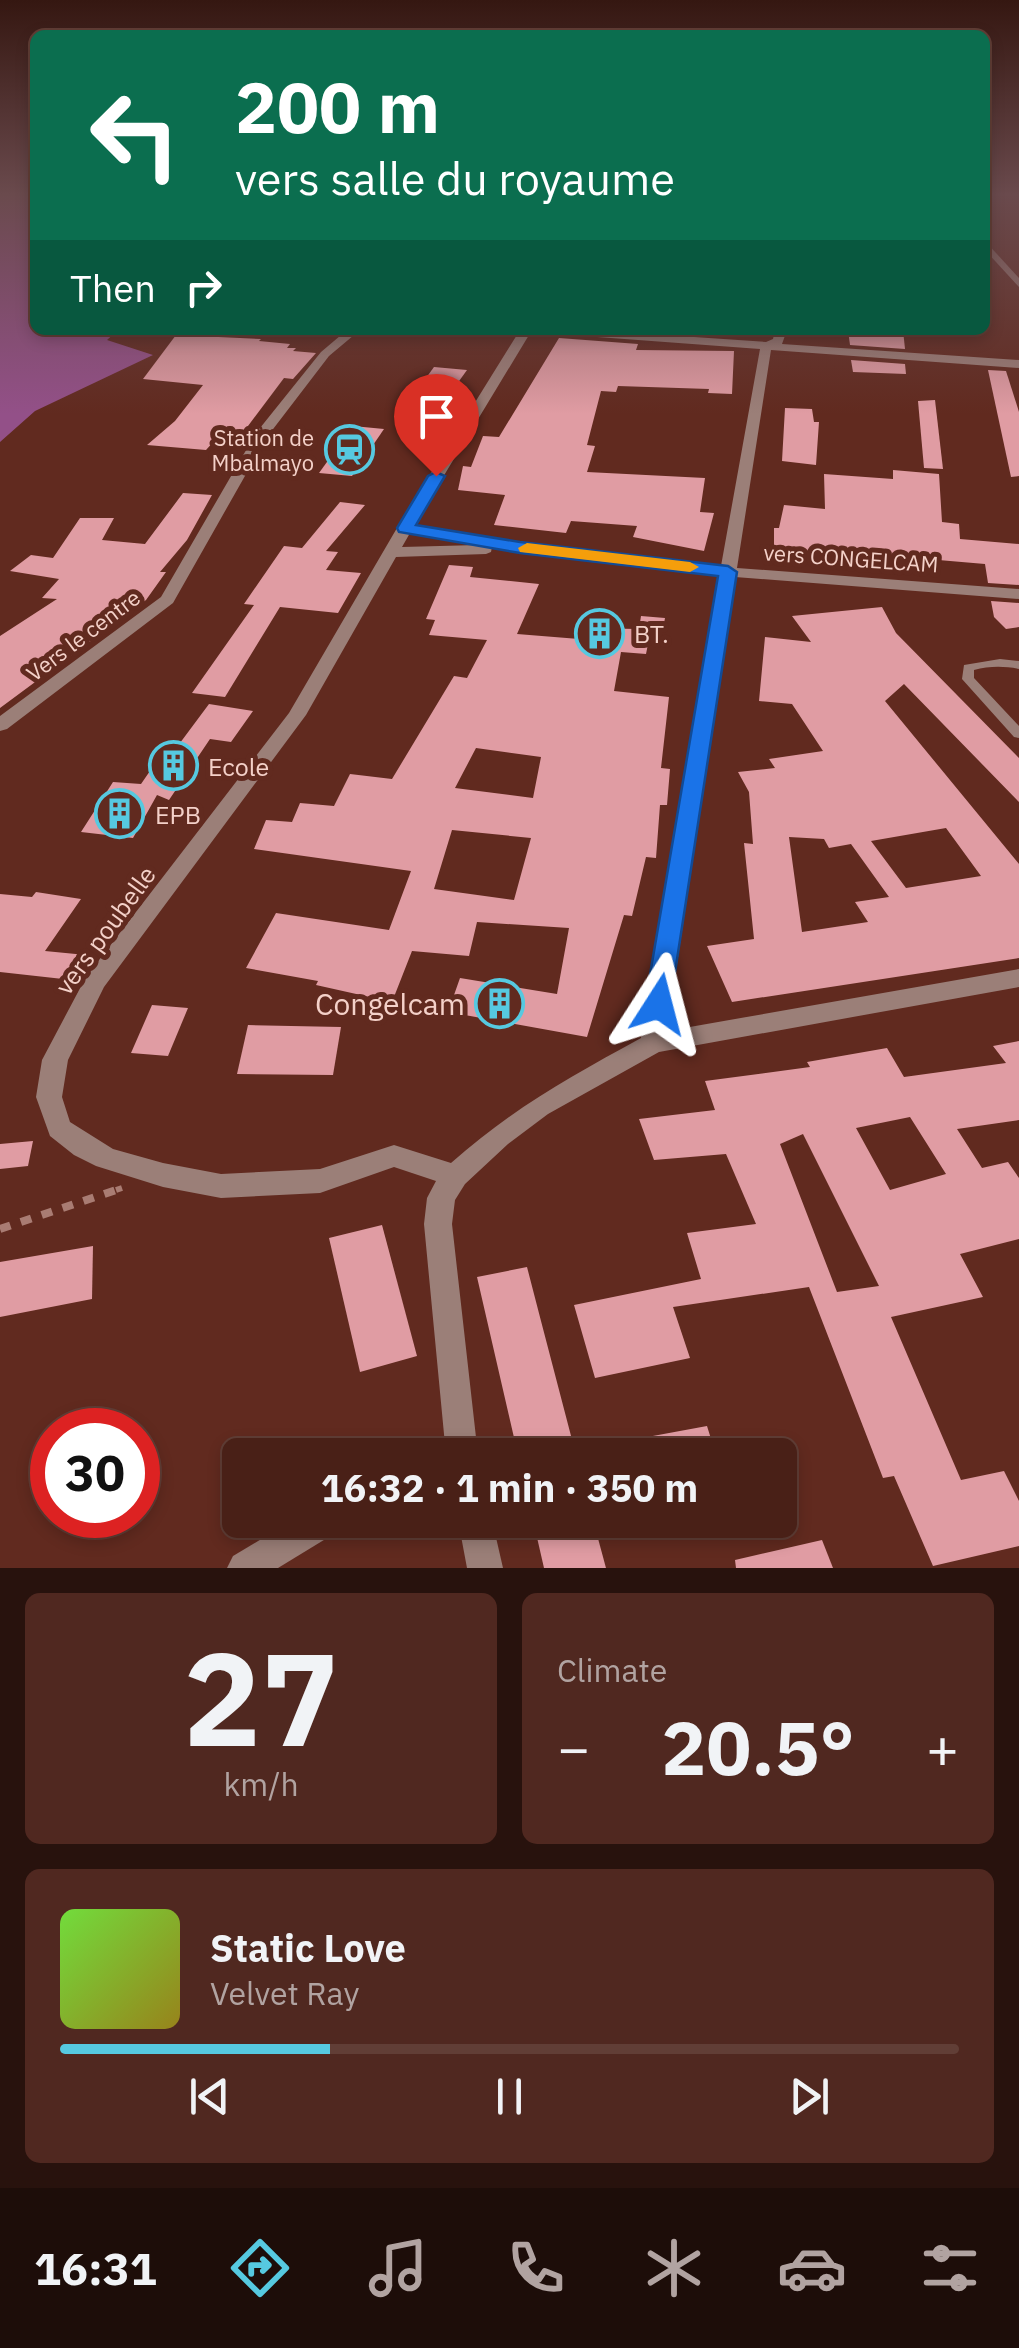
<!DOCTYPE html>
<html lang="en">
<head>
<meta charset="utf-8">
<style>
  body { margin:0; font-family:"IBM Plex Sans",sans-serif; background:#502820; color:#f1f3f6; height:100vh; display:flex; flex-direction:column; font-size:38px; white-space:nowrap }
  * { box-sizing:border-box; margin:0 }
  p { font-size:32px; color:#b1a3a1 }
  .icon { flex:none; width:55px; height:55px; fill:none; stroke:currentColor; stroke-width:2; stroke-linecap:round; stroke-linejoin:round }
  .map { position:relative; height:1568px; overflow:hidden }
  .sheet { display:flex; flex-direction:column; gap:25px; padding:25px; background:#28120d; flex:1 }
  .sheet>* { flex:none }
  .top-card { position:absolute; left:30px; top:30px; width:960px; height:305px; border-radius:15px; box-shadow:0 5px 15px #0003,0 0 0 2px #613e36; background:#0b6e4f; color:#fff; overflow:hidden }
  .speed { position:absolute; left:30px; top:1408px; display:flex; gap:20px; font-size:50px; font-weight:700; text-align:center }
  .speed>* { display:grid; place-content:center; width:130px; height:130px; border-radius:50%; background:#492017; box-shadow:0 5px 15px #0003,0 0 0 2px #613e36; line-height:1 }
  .speed .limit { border:15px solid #d22; background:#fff; color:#111 }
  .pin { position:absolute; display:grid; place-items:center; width:85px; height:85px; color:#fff; margin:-102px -42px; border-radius:50% 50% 50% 0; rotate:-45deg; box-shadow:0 0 10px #0007 }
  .pin .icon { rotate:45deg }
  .me { position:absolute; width:110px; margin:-55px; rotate:9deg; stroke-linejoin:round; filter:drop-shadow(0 0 8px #0008) }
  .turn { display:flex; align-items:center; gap:35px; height:210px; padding:0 40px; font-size:45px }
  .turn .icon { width:130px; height:130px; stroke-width:2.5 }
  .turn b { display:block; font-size:70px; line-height:85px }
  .then { display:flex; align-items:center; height:95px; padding:0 40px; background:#0003; gap:20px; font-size:38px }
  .big { font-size:75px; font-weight:700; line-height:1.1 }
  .sheet .tile { flex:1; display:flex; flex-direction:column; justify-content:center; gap:15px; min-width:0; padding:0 35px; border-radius:15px; background:#502820 }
  .sheet .dial { align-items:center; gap:0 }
  .dial b { font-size:130px; line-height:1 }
  .song { display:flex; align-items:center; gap:30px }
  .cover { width:120px; height:120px; border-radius:15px; background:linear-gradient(135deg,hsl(100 70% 55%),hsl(50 70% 35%)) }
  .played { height:10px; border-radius:5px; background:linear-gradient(90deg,#56c9e0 30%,#613e36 30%) }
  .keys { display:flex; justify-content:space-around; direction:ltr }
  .heat { display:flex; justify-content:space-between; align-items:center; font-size:55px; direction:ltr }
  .sheet .tiles { flex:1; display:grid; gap:25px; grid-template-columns:1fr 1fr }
  .tile:last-child { grid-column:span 2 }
  .trip { position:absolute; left:222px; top:1438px; width:575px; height:100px; border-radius:15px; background:#492017; box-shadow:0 5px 15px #0003,0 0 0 2px #613e36; font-weight:700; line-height:100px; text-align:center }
  .dock { display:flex; height:160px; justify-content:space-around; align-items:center; background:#1d0d09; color:#b1a3a1 }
  .dock .icon { width:70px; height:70px }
  .dock .on { color:#56c9e0 }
  .dock b { font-size:45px; color:#f1f3f6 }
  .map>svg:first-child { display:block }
</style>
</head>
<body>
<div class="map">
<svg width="1019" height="1568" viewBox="0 0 1019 1568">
  <rect width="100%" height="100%" fill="#612a1f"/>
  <polygon fill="#935088" points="0,194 35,194 35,330 118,330 107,340 153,355 35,411 0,442"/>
  <g fill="#e09ca3" fill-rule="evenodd">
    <polygon points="848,330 903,330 905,349 850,345"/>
    <polygon points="176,335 261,339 259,341 290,344 287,348 296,348 293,351 316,353 293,379 284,378 245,430 225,429 206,450 147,445 175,421 203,385 143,379"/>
    <polygon points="559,338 638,344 636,350 734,351 732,394 708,393 709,389 618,386 616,392 601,391 587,445 595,446 587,472 705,478 700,512 714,513 704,551 633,537 637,526 571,521 566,533 494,525 505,495 458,490 463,466 471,467 483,436 499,437"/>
    <polygon points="851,360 905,364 906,374 853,372"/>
    <polygon points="434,367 467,370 444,402 410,400"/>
    <polygon points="988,370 1006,371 1019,412 1019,476 1011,477"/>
    <polygon points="935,400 943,469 924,468 918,401"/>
    <polygon points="785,408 812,409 814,422 819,422 816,465 782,461"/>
    <polygon points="353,426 384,429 352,476 319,473"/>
    <polygon points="893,470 939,474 942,522 959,524 960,539 1019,544 1019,585 988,583 985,564 915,558 916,569 774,556 774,528 779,528 784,505 825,509 824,474 893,479"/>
    <polygon points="183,493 212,495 187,540 160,572 166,572 146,600 0,708 0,636 57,599 42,598 59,579 10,571 31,555 53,558 80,518 114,518 102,540 145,544"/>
    <polygon points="340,502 365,505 326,551 338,552 326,570 361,573 338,613 280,607 225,697 192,693 254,605 244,604 284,546 302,548"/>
    <path d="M449 565 473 567 470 577 539 584 517 634 579 639V628L639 629 641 616 665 618 661 640 649 639 646 654 621 652 614 691 669 697 661 768 670 769 667 805H660L656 858 646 857 632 916 624 915 587 1037 448 1012 460 978 557 994 569 928 477 922 469 956 412 951 392 1002 316 985 318 981 246 968 276 913 389 930 411 871 254 849 266 820 292 822 300 803 334 806 350 774 392 779 454 676 467 678 487 640 429 635 435 620 426 619ZM476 748 541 757 533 798 455 788ZM452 830 531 838 514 900 434 889Z"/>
    <polygon points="991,601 1019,603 1019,627 1006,629 994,617"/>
    <path d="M882 607 896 633 1019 758V802L904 684 885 701 1019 864V958L732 1002 707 946 754 939 744 843 753 844 749 792 738 772 775 768 769 759 823 751 792 704 759 701 765 637 811 642 792 616ZM946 828 981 876 906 888 871 841ZM789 837 824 839 829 848 851 844 889 897 855 902 868 922 802 932Z"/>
    <polygon points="209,704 253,711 231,742 210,739 169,800 157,795 133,838 81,832 113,782 141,784 170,742 177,747"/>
    <polygon points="36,892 81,899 45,951 86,955 72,980 0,972 0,894 32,897"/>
    <polygon points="152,1005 188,1008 168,1056 131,1053"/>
    <polygon points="248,1025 341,1027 333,1075 237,1074"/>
    <path d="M1019 1041V1120L957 1129 982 1168 1008 1162 1019 1178V1239L960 1254 983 1297 891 1317 961 1480 1004 1471 1019 1501V1546L933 1566 894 1476 883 1478 809 1287 673 1307 690 1358 595 1378 574 1305 701 1279 687 1233 756 1224 726 1154 654 1160 639 1119 715 1110 705 1081 810 1067 807 1062 887 1048 904 1077 1006 1063 993 1046ZM910 1117 946 1174 890 1190 856 1128ZM803 1134 879 1286 837 1292 780 1144Z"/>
    <polygon points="33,1141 28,1166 0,1169 0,1144"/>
    <polygon points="382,1225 417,1356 360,1372 329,1238"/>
    <polygon points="93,1246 92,1299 0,1317 0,1262"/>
    <polygon points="527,1267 541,1321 576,1455 518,1455 477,1277"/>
    <polygon points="707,1426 716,1455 605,1455 604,1445"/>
    <polygon points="533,1520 593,1520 606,1568 544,1568"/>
    <polygon points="822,1540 833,1568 736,1568 735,1560"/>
  </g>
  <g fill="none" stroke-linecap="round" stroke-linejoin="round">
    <polyline stroke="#a97c73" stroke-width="6" stroke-dasharray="9 9" stroke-linecap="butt" points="116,1190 122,1188"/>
    <polyline stroke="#a97c73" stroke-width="8" stroke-dasharray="11 11" stroke-linecap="butt" points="0,1229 122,1188"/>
    <path fill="#9b7f78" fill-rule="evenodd" d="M1000 659 1019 661V669C1004 666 989 666 974 670V678L1019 726V738L1014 737 962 679 964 665Z"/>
    <g fill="#9b7f78" fill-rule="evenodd">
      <polygon points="985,241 1019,278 1019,287 985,250"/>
      <polygon points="347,330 360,330 329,356 267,437 173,603 7,729 0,731 0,716 161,597 256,433 321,352"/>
      <path d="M520 330H532L414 525 520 542 721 566 760 349 543 333 537 330H591L766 342 773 339 775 330H787L782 344 1019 360V368L771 350 737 568 1019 589V599L735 577 667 1031 1019 969V987L659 1052 548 1114 508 1144 465 1184 455 1200 452 1224 478 1455H446L424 1224 427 1198 436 1181 394 1167 320 1193 221 1198 163 1187 96 1166 74 1155 50 1136 36 1097 42 1060 86 977 289 713 397 528ZM410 533 478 545 402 547ZM492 547 719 576 641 1038C570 1077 513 1108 451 1163L394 1145 320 1169 221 1174 163 1163 113 1149 70 1122 62 1097 68 1060 104 987 306 715 396 557 486 554 491 552Z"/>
      <polygon points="293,1520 342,1520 337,1532 278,1568 227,1568 233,1556"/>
      <polygon points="458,1520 492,1520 503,1568 467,1568"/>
    </g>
  </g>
  <linearGradient id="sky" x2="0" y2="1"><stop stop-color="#351711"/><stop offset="0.47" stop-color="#6a4a4d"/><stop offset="1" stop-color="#6a4a4d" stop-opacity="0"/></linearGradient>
  <rect width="1019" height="414" fill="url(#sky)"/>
  <polygon fill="#1a73e8" stroke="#114b97" stroke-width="2.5" points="436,472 445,476 416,525 520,542 728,566 737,572 669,1011 659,1014 650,1011 645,1004 718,576 520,553 399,532 397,528 428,476"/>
  <polygon fill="#f59e0b" points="527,543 690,562 699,567 690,572 520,552 518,548"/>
  <defs>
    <symbol id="station-ring" viewBox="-11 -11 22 22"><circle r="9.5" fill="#612a1f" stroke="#56c9e0" stroke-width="1.5"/><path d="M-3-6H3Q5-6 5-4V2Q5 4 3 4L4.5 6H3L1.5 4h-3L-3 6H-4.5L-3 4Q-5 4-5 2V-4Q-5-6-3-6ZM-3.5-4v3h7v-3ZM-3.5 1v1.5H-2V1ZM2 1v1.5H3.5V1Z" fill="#56c9e0"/></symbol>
    <symbol id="building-ring" viewBox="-11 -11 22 22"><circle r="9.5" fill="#612a1f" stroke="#56c9e0" stroke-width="1.5"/><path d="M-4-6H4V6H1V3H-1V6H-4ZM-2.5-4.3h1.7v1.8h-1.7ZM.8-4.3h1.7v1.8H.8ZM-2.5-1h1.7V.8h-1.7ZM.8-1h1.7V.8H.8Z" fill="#56c9e0"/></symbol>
  </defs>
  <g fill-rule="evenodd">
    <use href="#station-ring" x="322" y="422" width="55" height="55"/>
    <use href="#building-ring" x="572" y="606" width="55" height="55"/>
    <use href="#building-ring" x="146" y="738" width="55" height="55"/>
    <use href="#building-ring" x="92" y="786" width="55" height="55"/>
    <use href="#building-ring" x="472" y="976" width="55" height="55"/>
  </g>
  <g text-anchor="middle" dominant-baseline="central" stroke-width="10" stroke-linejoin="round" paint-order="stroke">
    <g font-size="22" fill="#f4d1c9" stroke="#612a1f" text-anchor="end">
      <text x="314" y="437">Station de<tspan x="314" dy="25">Mbalmayo</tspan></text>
    </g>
    <g font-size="22" fill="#f4d1c9" stroke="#612a1f">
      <text transform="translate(851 558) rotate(4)">vers CONGELCAM</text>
      <text transform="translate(83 635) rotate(-37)">Vers le centre</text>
    </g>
    <g font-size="25" fill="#f4d1c9" stroke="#612a1f" text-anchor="start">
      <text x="634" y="633">BT.</text>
      <text x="208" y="766">Ecole</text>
      <text x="155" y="814">EPB</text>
    </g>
    <g font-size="25" fill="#f4d1c9" stroke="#612a1f">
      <text transform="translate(105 930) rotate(-54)">vers poubelle</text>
    </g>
    <g font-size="30" fill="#f4d1c9" stroke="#612a1f" text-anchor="end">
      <text x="465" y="1003">Congelcam</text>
    </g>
  </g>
</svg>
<div class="speed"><div class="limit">30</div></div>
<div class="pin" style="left:436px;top:476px;background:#d93025"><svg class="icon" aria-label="arrive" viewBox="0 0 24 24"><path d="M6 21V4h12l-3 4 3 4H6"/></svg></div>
<svg class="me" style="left:659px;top:1004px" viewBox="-20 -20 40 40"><path d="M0-17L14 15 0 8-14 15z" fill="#1a73e8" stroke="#fff" stroke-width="4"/></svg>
<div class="trip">16:32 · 1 min · 350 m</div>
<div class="top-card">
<div class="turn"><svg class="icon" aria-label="left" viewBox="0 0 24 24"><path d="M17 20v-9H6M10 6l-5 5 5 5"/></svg><div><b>200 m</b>vers salle du royaume</div></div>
<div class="then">Then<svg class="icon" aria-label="right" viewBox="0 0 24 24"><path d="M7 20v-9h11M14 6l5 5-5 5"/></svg></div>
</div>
</div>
<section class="sheet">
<div class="tiles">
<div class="tile dial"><b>27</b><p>km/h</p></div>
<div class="tile"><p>Climate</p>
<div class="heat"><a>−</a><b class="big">20.5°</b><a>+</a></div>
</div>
<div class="tile">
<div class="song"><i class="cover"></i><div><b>Static Love</b><p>Velvet Ray</p></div></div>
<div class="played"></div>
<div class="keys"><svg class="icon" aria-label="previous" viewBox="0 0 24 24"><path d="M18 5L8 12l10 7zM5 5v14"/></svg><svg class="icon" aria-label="pause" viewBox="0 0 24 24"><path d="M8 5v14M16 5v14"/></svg><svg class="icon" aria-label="next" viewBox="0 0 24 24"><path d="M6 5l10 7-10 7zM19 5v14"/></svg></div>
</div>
</div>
</section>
<nav class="dock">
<b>16:31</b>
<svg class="icon on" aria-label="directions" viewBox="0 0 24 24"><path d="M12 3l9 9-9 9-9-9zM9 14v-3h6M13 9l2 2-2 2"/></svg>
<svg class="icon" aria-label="music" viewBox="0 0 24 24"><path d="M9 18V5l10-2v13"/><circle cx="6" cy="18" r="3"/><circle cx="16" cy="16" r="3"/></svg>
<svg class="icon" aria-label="phone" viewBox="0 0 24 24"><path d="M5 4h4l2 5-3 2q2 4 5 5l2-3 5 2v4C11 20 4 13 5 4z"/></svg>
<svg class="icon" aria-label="climate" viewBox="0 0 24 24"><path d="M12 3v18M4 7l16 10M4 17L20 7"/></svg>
<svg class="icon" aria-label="car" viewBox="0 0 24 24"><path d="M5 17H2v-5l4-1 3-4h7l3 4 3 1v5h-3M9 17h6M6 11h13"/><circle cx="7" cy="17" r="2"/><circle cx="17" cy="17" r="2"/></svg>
<svg class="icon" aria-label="filters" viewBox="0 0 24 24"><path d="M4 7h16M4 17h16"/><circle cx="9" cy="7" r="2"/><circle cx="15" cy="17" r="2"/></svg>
</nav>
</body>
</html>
